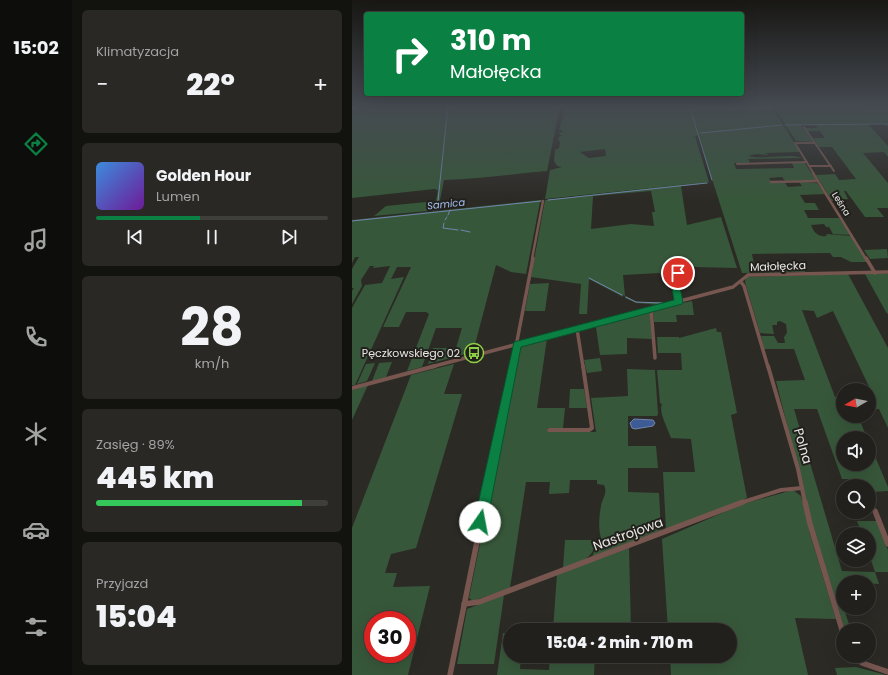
<!DOCTYPE html>
<html lang="pl">
<head>
<meta charset="utf-8">
<style>
  body { margin:0; font-family:Poppins,sans-serif; background:#292825; color:#f1f3f6; height:100vh; display:flex; flex-direction:column; font-size:15px; white-space:nowrap }
  * { box-sizing:border-box; margin:0 }
  p { font-size:13px; color:#a2a3a3 }
  .icon { flex:none; width:22px; height:22px; fill:none; stroke:currentColor; stroke-width:2; stroke-linecap:round; stroke-linejoin:round }
  .map { position:relative; flex:1; overflow:hidden }
  .drawer { display:flex; flex-direction:column; gap:10px; padding:10px; background:#12120f; width:280px }
  .drawer>* { flex:none }
  .banner { position:absolute; left:12px; top:12px; width:380px; height:84px; border-radius:4px; box-shadow:0 4px 16px #0002,0 0 0 1px #3e3e3b; background:#0b8043; color:#fff; overflow:hidden }
  .needle { width:26px; rotate:261deg }
  .fabs { position:absolute; left:484px; top:383px; display:grid; gap:8px }
  .fabs a { display:grid; place-items:center; width:40px; height:40px; border-radius:50%; background:#21201c; box-shadow:0 4px 16px #0002,0 0 0 1px #3e3e3b; font-size:20px }
  .speed { position:absolute; left:12px; top:611px; display:flex; gap:8px; font-size:20px; font-weight:700; text-align:center }
  .speed>* { display:grid; place-content:center; width:52px; height:52px; border-radius:50%; background:#21201c; box-shadow:0 4px 16px #0002,0 0 0 1px #3e3e3b; line-height:1 }
  .speed .limit { border:6px solid #d22; background:#fff; color:#111 }
  .pin { position:absolute; display:grid; place-items:center; width:34px; height:34px; color:#fff; margin:-17px; border:2px solid #fff; border-radius:50%; box-shadow:0 1px 4px #0007 }
  .me { position:absolute; width:44px; margin:-22px; rotate:12deg; stroke-linejoin:round; filter:drop-shadow(0 0 3px #0008) }
  .turn { display:flex; align-items:center; gap:14px; height:84px; padding:0 20px; font-size:18px }
  .turn .icon { width:52px; height:52px; stroke-width:2.5 }
  .turn b { display:block; font-size:28px; line-height:34px }
  .big { font-size:30px; font-weight:800; line-height:1.1 }
  .drawer .widget { flex:1; display:flex; flex-direction:column; justify-content:center; gap:6px; min-width:0; padding:0 14px; border-radius:6px; background:#292825 }
  .drawer .dial { align-items:center; gap:0 }
  .dial b { font-size:52px; line-height:1 }
  .song { display:flex; align-items:center; gap:12px }
  .cover { width:48px; height:48px; border-radius:6px; background:linear-gradient(135deg,hsl(210 70% 55%),hsl(280 70% 35%)) }
  .played { height:4px; border-radius:2px; background:linear-gradient(90deg,#0b8043 45%,#3e3e3b 45%) }
  .keys { display:flex; justify-content:space-around; direction:ltr }
  .heat { display:flex; justify-content:space-between; align-items:center; font-size:22px; direction:ltr }
  .charge { height:6px; border-radius:3px; background:linear-gradient(90deg,#34c759 89%,#3e3e3b 0) }
  .trip { position:absolute; left:151px; top:623px; width:234px; height:40px; border-radius:20px; background:#21201c; box-shadow:0 4px 16px #0002,0 0 0 1px #3e3e3b; font-weight:800; line-height:40px; text-align:center }
  main { display:flex; flex:1; min-height:0 }
  .tab-bar { display:flex; flex-direction:column; width:72px; justify-content:space-around; align-items:center; background:#0d0d0b; color:#a2a3a3 }
  .tab-bar .icon { width:28px; height:28px }
  .tab-bar .current { color:#0b8043 }
  .tab-bar b { font-size:18px; color:#f1f3f6 }
  .map>svg:first-child { display:block }
</style>
</head>
<body>
<main>
<nav class="tab-bar">
<b>15:02</b>
<svg class="icon current" aria-label="directions" viewBox="0 0 24 24"><path d="M12 3l9 9-9 9-9-9zM9 14v-3h6M13 9l2 2-2 2"/></svg>
<svg class="icon" aria-label="music" viewBox="0 0 24 24"><path d="M9 18V5l10-2v13"/><circle cx="6" cy="18" r="3"/><circle cx="16" cy="16" r="3"/></svg>
<svg class="icon" aria-label="phone" viewBox="0 0 24 24"><path d="M5 4h4l2 5-3 2q2 4 5 5l2-3 5 2v4C11 20 4 13 5 4z"/></svg>
<svg class="icon" aria-label="climate" viewBox="0 0 24 24"><path d="M12 3v18M4 7l16 10M4 17L20 7"/></svg>
<svg class="icon" aria-label="car" viewBox="0 0 24 24"><path d="M5 17H2v-5l4-1 3-4h7l3 4 3 1v5h-3M9 17h6M6 11h13"/><circle cx="7" cy="17" r="2"/><circle cx="17" cy="17" r="2"/></svg>
<svg class="icon" aria-label="filters" viewBox="0 0 24 24"><path d="M4 7h16M4 17h16"/><circle cx="9" cy="7" r="2"/><circle cx="15" cy="17" r="2"/></svg>
</nav>
<section class="drawer">
<div class="widget"><p>Klimatyzacja</p>
<div class="heat"><a>−</a><b class="big">22°</b><a>+</a></div>
</div>
<div class="widget">
<div class="song"><i class="cover"></i><div><b>Golden Hour</b><p>Lumen</p></div></div>
<div class="played"></div>
<div class="keys"><svg class="icon" aria-label="previous" viewBox="0 0 24 24"><path d="M18 5L8 12l10 7zM5 5v14"/></svg><svg class="icon" aria-label="pause" viewBox="0 0 24 24"><path d="M8 5v14M16 5v14"/></svg><svg class="icon" aria-label="next" viewBox="0 0 24 24"><path d="M6 5l10 7-10 7zM19 5v14"/></svg></div>
</div>
<div class="widget dial"><b>28</b><p>km/h</p></div>
<div class="widget"><p>Zasięg · 89%</p><b class="big">445 km</b><div class="charge"></div></div>
<div class="widget"><p>Przyjazd</p><b class="big">15:04</b></div>
</section>
<div class="map">
<svg width="536" height="675" viewBox="0 0 536 675">
  <rect width="100%" height="100%" fill="#2c2a25"/>
  <g fill="#37573a" fill-rule="evenodd">
    <path d="M9 106H208L195 171C160 174 126 179 92 180L86 210 22 216 34 206 84 201 86 190 82 189 0 198V110Z"/>
    <path d="M212 106H536L421 108 448 152 413 153 417 155 404 154 396 156C411 160 438 153 450 158L396 159 398 163H382L384 169 442 168 440 163H453L464 180 433 181 430 177 417 178 420 183H433L436 187 450 186 447 182 465 183 473 194 448 195 453 203H463L467 210H452L456 218H487L499 235 481 234 477 227H474L472 224 459 225C462 233 466 237 475 236L474 234 500 236 516 262H499L489 257H481L478 253 400 254 402 264 406 267 442 266 452 269 453 272 390 273 346 135 343 136 357 182 193 199 198 170 210 167 205 166 202 161 203 150 207 148 208 143 206 138 210 135H208L207 133 210 132V130H207L209 122 211 119ZM253 149 254 156 237 158 228 152Z"/>
    <polygon points="426,108 536,108 536,127 533,124 516,124 536,146 536,157 532,152 511,153 536,183 536,208 525,208 532,217 513,217 494,191 492,191 496,199 480,201 464,175 483,174 487,180 504,179 480,147 467,147 461,138 473,138 468,131 456,131 454,128 465,128 464,125 449,125 461,142 444,141 423,109"/>
    <path d="M352 182 358 183 329 186 335 225 369 217 385 268 342 267 308 275V273L271 275 273 296 285 302H311V304L308 305 284 303 273 298V296L271 295V297L237 279 235 314H227L229 284 179 277 193 200ZM299 191 303 212H300L302 226 279 224 239 229 241 196Z"/>
    <polygon points="188,200 190,201 188,202 174,274 159,272 144,265 121,352 76,364 81,348 104,348 110,328 84,328 70,367 55,371 77,314 74,312 54,312 47,327 31,327 59,267 45,267 39,279 52,277 3,385 0,385 0,308 13,285 30,283 38,266 21,268 22,266 18,266 9,280 10,286 0,304 0,291 2,288 0,288 0,269 7,257 3,257 0,263 0,220"/>
    <polygon points="535,249 536,258 518,259 512,250"/>
    <polygon points="496,274 536,348 536,428 527,409 517,409 517,397 522,397 481,311 465,318 462,311 450,310 483,397 491,397 491,416 506,416 515,438 491,438 491,464 517,464 517,442 536,487 536,491 520,492 523,501 517,501 517,486 511,486 508,479 490,479 465,409 442,409 490,571 523,572 517,554 517,534 510,534 505,521 525,521 536,550 536,572 523,572 527,584 491,582 490,603 497,624 507,624 508,630 493,630 460,523 424,381 453,380 442,349 412,349 409,336 422,336 426,343 433,343 432,337 435,333 434,324 428,321 425,322 425,325 420,325 422,334 408,333 393,282 394,278 395,277"/>
    <polygon points="513,274 536,274 536,314 534,312"/>
    <polygon points="197,283 193,311 173,311 178,284"/>
    <polygon points="340,301 342,315 324,315 325,322 302,322 301,312 303,309"/>
    <polygon points="294,312 298,313 300,339 275,338 275,354 248,355 244,327 274,319 275,317"/>
    <path d="M364 328 365 332H369L385 413 379 415 395 498 348 518 314 530 311 472H343L339 439 319 438C316 429 306 411 310 404L308 403 305 370H330L329 353H306L305 337H327V338Z"/>
    <path d="M195 338 185 408H213L211 428H195V431L244 432 239 398 276 396 275 369 303 370 306 414 305 416H276V446H304L306 468H276V492L307 493 309 530 240 557 246 542 250 548 254 550C246 536 246 522 249 506 250 499 256 493 252 485L245 484V480H218L217 493 197 494 198 482H174L158 588 121 601 117 598 168 345Z"/>
    <polygon points="248,358 250,371 235,373 232,360"/>
    <polygon points="40,362 34,377 20,381 27,363"/>
    <polygon points="23,363 15,381 5,384 14,364"/>
    <path d="M102 364 92 394H110L64 548 39 554 33 573H45L41 587 78 586 56 675H0V528L59 375ZM21 620H55V654H21Z"/>
    <polygon points="16,385 0,420 0,390"/>
    <polygon points="218,389 232,389 235,408 217,408"/>
    <polygon points="441,490 449,496 458,534 484,619 443,618 456,675 319,675 318,656 378,656 378,630 316,630 310,539 391,504"/>
    <path d="M213 540H243C243 560 227 562 211 568Z"/>
    <polygon points="277,548 279,630 201,630 205,574"/>
    <polygon points="152,595 142,664 105,664 115,609"/>
    <polygon points="151,633 158,633 158,656 169,656 168,669 197,670 198,656 243,656 242,675 145,675"/>
    <polygon points="504,667 534,675 485,675 483,668"/>
  </g>
  <polygon fill="#3d5c95" stroke="#7186ad" points="282,419 301,420 303,423 301,426 283,429 280,428 278,423"/>
  <g fill="none" stroke-linecap="round" stroke-linejoin="round">
    <g stroke="#7186ad" stroke-width="1">
      <polyline points="433,125 536,124"/>
      <polyline points="349,133 430,125"/>
      <polyline points="360,180 338,108 419,108 422,106"/>
      <polyline points="196,200 355,183"/>
      <polyline points="85,210 96,106"/>
      <polyline points="96,215 98,210"/>
      <polyline points="93,220 95,217"/>
      <polyline points="0,221 189,201"/>
      <polyline points="92,223 91,228 106,230"/>
      <polyline points="109,230 118,232"/>
      <polyline points="237,278 270,295"/>
      <polyline points="274,297 284,302 309,303"/>
    </g>
    <g stroke="#775650" stroke-width="2">
      <polyline points="452,127 482,171"/>
      <polyline points="462,143 443,143 462,174"/>
      <polyline points="385,164 455,162"/>
      <polyline points="457,166 479,166"/>
    </g>
    <g stroke="#775650" stroke-width="2.5">
      <polyline points="461,173 514,259"/>
      <polyline points="419,182 466,181"/>
      <polyline points="180,259 191,201"/>
    </g>
    <g stroke="#775650" stroke-width="3.5">
      <polyline points="514,258 523,273"/>
      <polyline points="325,271 323,283 327,302"/>
      <polyline points="389,282 392,286 416,367"/>
      <polyline points="299,309 303,358"/>
      <polyline points="225,329 231,367"/>
      <polyline points="79,367 381,287 396,275 536,272"/>
      <polyline points="160,367 181,258"/>
    </g>
    <g stroke="#775650" stroke-width="4">
      <polyline points="416,366 446,469 453,503"/>
      <polyline points="0,388 83,366"/>
      <polyline points="197,430 237,430 240,428 231,366"/>
      <polyline points="133,503 161,366"/>
      <polyline points="388,503 429,490 450,488"/>
    </g>
    <g stroke="#775650" stroke-width="5.5">
      <polyline points="453,502 458,524 491,633"/>
      <polyline points="523,511 536,544"/>
      <polyline points="112,604 127,602 391,502"/>
      <polyline points="502,656 510,663 536,672"/>
      <polyline points="98,675 133,502"/>
    </g>
    <polyline stroke="#c28074" stroke-width="2.5" points="0,109 6,106"/>
  </g>
  <linearGradient id="sky" x2="0" y2="1"><stop stop-color="#181714"/><stop offset="0.53" stop-color="#454a51"/><stop offset="1" stop-color="#454a51" stop-opacity="0"/></linearGradient>
  <rect width="536" height="200" fill="url(#sky)"/>
  <polygon fill="#0b8043" stroke="#07532c" points="323,271 326,271 329,273 327,283 331,302 330,304 169,347 135,522 133,527 128,528 124,527 122,522 162,342 322,300 319,283"/>
  <defs>
    <symbol id="bus-ring" viewBox="-11 -11 22 22"><circle r="9.5" fill="#22201c" stroke="#8dce44" stroke-width="1.5"/><path d="M-5-6H5V4H4V6H2V4H-2V6H-4V4H-5ZM-3.5-4V0h7V-4ZM-3.5 1.2v1.5H-2V1.2ZM2 1.2v1.5H3.5V1.2Z" fill="#8dce44"/></symbol>
  </defs>
  <g fill-rule="evenodd">
    <use href="#bus-ring" x="111" y="342" width="22" height="22"/>
  </g>
  <g text-anchor="middle" dominant-baseline="central" stroke-width="4" stroke-linejoin="round" paint-order="stroke">
    <g font-size="9" fill="#e9e8e5" stroke="#22201c">
      <text transform="translate(489 204) rotate(58)">Leśna</text>
    </g>
    <g font-size="10" font-style="italic" fill="#a5c1f3" stroke="#22201c">
      <text transform="translate(94 204) rotate(-6)">Samica</text>
    </g>
    <g font-size="11" fill="#e9e8e5" stroke="#22201c">
      <text transform="translate(426 266) rotate(-2)">Małołęcka</text>
    </g>
    <g font-size="11" fill="#e9e8e5" stroke="#22201c" text-anchor="end">
      <text x="108" y="353">Pęczkowskiego 02</text>
    </g>
    <g font-size="13" fill="#e9e8e5" stroke="#22201c">
      <text transform="translate(451 446) rotate(74)">Polna</text>
      <text transform="translate(276 534) rotate(-20)">Nastrojowa</text>
    </g>
  </g>
</svg>
<div class="fabs">
<a><svg class="needle" viewBox="-14 -14 28 28"><path d="M0-13l5 13h-10z" fill="#e53935"/><path d="M0 13l5-13h-10z" fill="#a2a3a3"/></svg></a>
<a><svg class="icon" aria-label="sound" viewBox="0 0 24 24"><path d="M4 9h4l5-4v14l-5-4H4zM17 9q2 3 0 6"/></svg></a>
<a><svg class="icon" aria-label="search" viewBox="0 0 24 24"><circle cx="10" cy="10" r="6"/><path d="M15 15l6 6"/></svg></a>
<a><svg class="icon" aria-label="layers" viewBox="0 0 24 24"><path d="M12 4l9 5-9 5-9-5zM3 14l9 5 9-5"/></svg></a>
<a>+</a>
<a>−</a>
</div>
<div class="speed"><div class="limit">30</div></div>
<div class="pin" style="left:326px;top:273px;background:#d93025"><svg class="icon" aria-label="arrive" viewBox="0 0 24 24"><path d="M6 21V4h12l-3 4 3 4H6"/></svg></div>
<svg class="me" style="left:128px;top:522px" viewBox="-20 -20 40 40"><circle r="19" fill="#fff"/><path d="M0-13L10 11 0 6-10 11z" fill="#0b8043"/></svg>
<div class="trip">15:04 · 2 min · 710 m</div>
<div class="banner">
<div class="turn"><svg class="icon" aria-label="right" viewBox="0 0 24 24"><path d="M7 20v-9h11M14 6l5 5-5 5"/></svg><div><b>310 m</b>Małołęcka</div></div>
</div>
</div>
</main>
</body>
</html>
